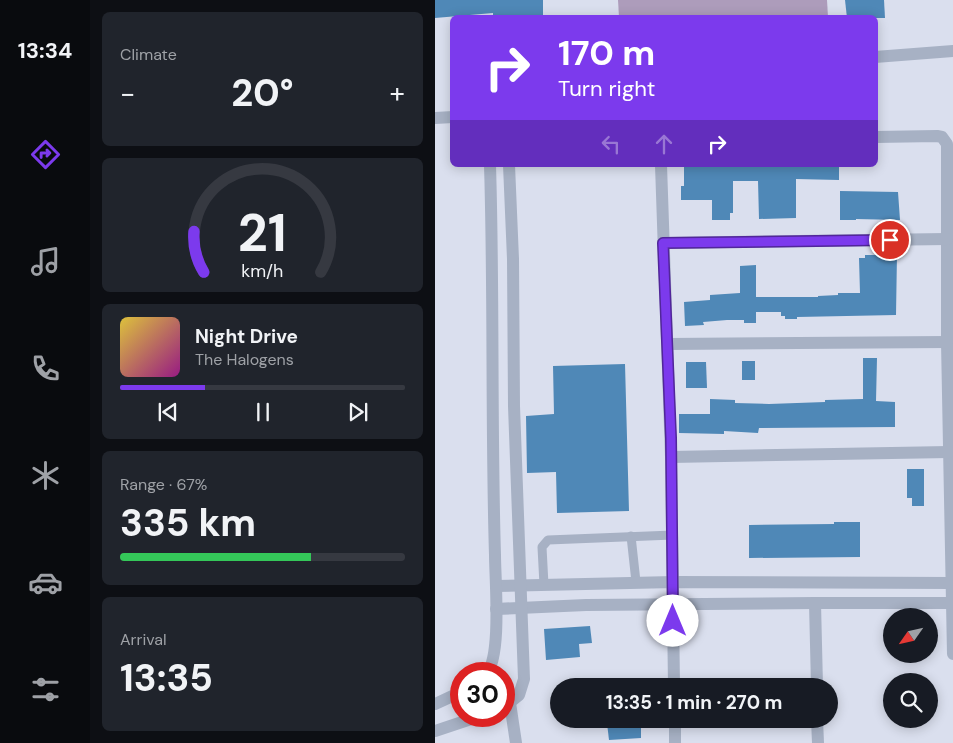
<!DOCTYPE html>
<html lang="en">
<head>
<meta charset="utf-8">
<style>
  body { margin:0; font-family:"DM Sans",sans-serif; background:#20242c; color:#f1f3f6; height:100vh; display:flex; flex-direction:column; font-size:19px; white-space:nowrap }
  * { box-sizing:border-box; margin:0 }
  p { font-size:16px; color:#9ea1a6 }
  .icon { flex:none; width:28px; height:28px; fill:none; stroke:currentColor; stroke-width:2; stroke-linecap:round; stroke-linejoin:round }
  .map { position:relative; flex:1; overflow:hidden }
  .panel { display:flex; flex-direction:column; gap:12px; padding:12px; background:#0d0f14; width:345px }
  .panel>* { flex:none }
  .hud { position:absolute; left:15px; top:15px; width:428px; height:152px; border-radius:8px; box-shadow:0 2px 12px #0003; background:#7c3aed; color:#fff; overflow:hidden }
  .needle { width:32px; rotate:236deg }
  .controls { position:absolute; left:448px; top:608px; display:grid; gap:10px }
  .controls a { display:grid; place-items:center; width:55px; height:55px; border-radius:50%; background:#171b24; box-shadow:0 2px 12px #0003; font-size:25px }
  .speed { position:absolute; left:15px; top:662px; display:flex; gap:10px; font-size:25px; font-weight:700; text-align:center }
  .speed>* { display:grid; place-content:center; width:65px; height:65px; border-radius:50%; background:#171b24; box-shadow:0 2px 12px #0003; line-height:1 }
  .speed .limit { border:8px solid #d22; background:#fff; color:#111 }
  .pin { position:absolute; display:grid; place-items:center; width:42px; height:42px; color:#fff; margin:-21px; border:2px solid #fff; border-radius:50%; box-shadow:0 1px 5px #0007 }
  .me { position:absolute; width:55px; margin:-28px; rotate:0deg; stroke-linejoin:round; filter:drop-shadow(0 0 4px #0008) }
  .turn { display:flex; align-items:center; gap:18px; height:105px; padding:0 25px; font-size:22px }
  .turn .icon { width:65px; height:65px; stroke-width:2.5 }
  .turn b { display:block; font-size:35px; line-height:42px }
  .lanes { display:flex; align-items:center; height:48px; padding:0 25px; background:#0003; justify-content:center; gap:25px; direction:ltr }
  .lanes .off { opacity:.35 }
  .big { font-size:38px; font-weight:700; line-height:1.1 }
  .panel .widget { flex:1; display:flex; flex-direction:column; justify-content:center; gap:8px; min-width:0; padding:0 18px; border-radius:8px; background:#20242c }
  .panel .dial { align-items:center; gap:0 }
  .dial svg { height:130px; overflow:visible; fill:none; stroke:#363941; stroke-width:7; stroke-linecap:round; text-anchor:middle }
  .dial text { fill:#f1f3f6; stroke:none }
  .song { display:flex; align-items:center; gap:15px }
  .cover { width:60px; height:60px; border-radius:8px; background:linear-gradient(135deg,hsl(50 70% 55%),hsl(310 70% 35%)) }
  .played { height:5px; border-radius:2px; background:linear-gradient(90deg,#7c3aed 30%,#363941 30%) }
  .keys { display:flex; justify-content:space-around; direction:ltr }
  .heat { display:flex; justify-content:space-between; align-items:center; font-size:28px; direction:ltr }
  .charge { height:8px; border-radius:4px; background:linear-gradient(90deg,#34c759 67%,#363941 0) }
  .trip { position:absolute; left:115px; top:678px; width:288px; height:50px; border-radius:25px; background:#171b24; box-shadow:0 2px 12px #0003; font-weight:700; line-height:50px; text-align:center }
  main { display:flex; flex:1; min-height:0 }
  .menu { display:flex; flex-direction:column; width:90px; justify-content:space-around; align-items:center; background:#090b0e; color:#9ea1a6 }
  .menu .icon { width:35px; height:35px }
  .menu .on { color:#7c3aed }
  .menu b { font-size:22px; color:#f1f3f6 }
  .map>svg:first-child { display:block }
</style>
</head>
<body>
<main>
<nav class="menu">
<b>13:34</b>
<svg class="icon on" aria-label="directions" viewBox="0 0 24 24"><path d="M12 3l9 9-9 9-9-9zM9 14v-3h6M13 9l2 2-2 2"/></svg>
<svg class="icon" aria-label="music" viewBox="0 0 24 24"><path d="M9 18V5l10-2v13"/><circle cx="6" cy="18" r="3"/><circle cx="16" cy="16" r="3"/></svg>
<svg class="icon" aria-label="phone" viewBox="0 0 24 24"><path d="M5 4h4l2 5-3 2q2 4 5 5l2-3 5 2v4C11 20 4 13 5 4z"/></svg>
<svg class="icon" aria-label="climate" viewBox="0 0 24 24"><path d="M12 3v18M4 7l16 10M4 17L20 7"/></svg>
<svg class="icon" aria-label="car" viewBox="0 0 24 24"><path d="M5 17H2v-5l4-1 3-4h7l3 4 3 1v5h-3M9 17h6M6 11h13"/><circle cx="7" cy="17" r="2"/><circle cx="17" cy="17" r="2"/></svg>
<svg class="icon" aria-label="filters" viewBox="0 0 24 24"><path d="M4 7h16M4 17h16"/><circle cx="9" cy="7" r="2"/><circle cx="15" cy="17" r="2"/></svg>
</nav>
<section class="panel">
<div class="widget"><p>Climate</p>
<div class="heat"><a>−</a><b class="big">20°</b><a>+</a></div>
</div>
<div class="widget dial"><svg viewBox="0 0 100 80">
<path d="M14 69A42 42 0 1 1 86 69"/>
<path d="M14 69A42 42 0 0 1 8 44" stroke="#7c3aed"/>
<text x="50" y="56" font-size="32" font-weight="700">21</text>
<text x="50" y="72" font-size="11">km/h</text>
</svg></div>
<div class="widget">
<div class="song"><i class="cover"></i><div><b>Night Drive</b><p>The Halogens</p></div></div>
<div class="played"></div>
<div class="keys"><svg class="icon" aria-label="previous" viewBox="0 0 24 24"><path d="M18 5L8 12l10 7zM5 5v14"/></svg><svg class="icon" aria-label="pause" viewBox="0 0 24 24"><path d="M8 5v14M16 5v14"/></svg><svg class="icon" aria-label="next" viewBox="0 0 24 24"><path d="M6 5l10 7-10 7zM19 5v14"/></svg></div>
</div>
<div class="widget"><p>Range · 67%</p><b class="big">335 km</b><div class="charge"></div></div>
<div class="widget"><p>Arrival</p><b class="big">13:35</b></div>
</section>
<div class="map">
<svg width="518" height="743" viewBox="0 0 518 743">
  <rect width="100%" height="100%" fill="#dadfee"/>
  <polygon fill="#ad9cbb" points="183,0 392,0 393,17 184,17"/>
  <g fill="#4f88b7">
    <polygon points="0,0 108,0 108,15 58,17 58,13 0,18"/>
    <polygon points="410,0 449,0 450,18 412,18"/>
    <polygon points="249,165 404,165 404,180 361,179 361,218 324,219 323,181 298,181 298,213 295,213 295,220 277,220 277,200 246,200 246,186 249,186"/>
    <polygon points="405,191 463,192 465,220 421,219 421,220 405,220"/>
    <polygon points="444,253 462,254 461,315 362,317 362,319 350,319 350,316 346,316 346,312 321,312 321,323 309,323 309,320 292,320 268,322 269,325 250,326 249,302 275,300 275,295 305,293 305,266 321,265 321,297 383,297 383,296 403,295 403,293 425,293 424,258 430,258 430,255 444,255"/>
    <polygon points="428,358 442,358 441,401 460,402 460,427 324,428 323,433 289,431 289,434 244,433 244,414 275,414 275,399 300,400 300,403 334,404 390,402 390,400 428,399"/>
    <rect x="307" y="361" width="13" height="19"/>
    <polygon points="251,362 271,362 272,388 251,388"/>
    <polygon points="190,364 194,511 122,513 121,472 92,473 91,416 119,414 118,366"/>
    <polygon points="472,469 489,469 489,506 477,506 477,498 472,498"/>
    <polygon points="399,522 425,522 425,557 314,558 314,525 399,524"/>
    <polygon points="155,626 157,643 144,644 145,657 111,660 109,629"/>
    <polygon points="206,721 206,738 174,740 172,723"/>
  </g>
  <g fill="none" stroke-linecap="round" stroke-linejoin="round">
    <g stroke="#a7b1c4" stroke-width="9">
      <polyline points="196,536 201,582"/>
      <polyline points="109,585 107,547 113,540 238,535"/>
    </g>
    <g stroke="#a7b1c4" stroke-width="12">
      <polyline points="440,57 518,51"/>
      <polyline points="0,118 18,117"/>
      <polyline points="440,137 502,136 507,137 512,144 512,342 518,654"/>
      <polyline points="226,165 236,457 239,686"/>
      <polyline points="228,243 512,239"/>
      <polyline points="233,344 512,342"/>
      <polyline points="236,457 514,452"/>
      <polyline points="61,586 239,582 517,583"/>
      <polyline points="380,603 382,686"/>
      <polyline points="61,609 151,605 380,603 517,603"/>
      <path d="M51 674C67 658 60 579 60 555 56 425 59 295 55 165"/>
      <polyline points="75,703 81,743"/>
      <polyline points="0,704 26,692"/>
      <polyline points="69,707 84,695 89,679 79,406 78,259 74,165"/>
      <polyline points="240,719 240,743"/>
      <polyline points="382,719 383,743"/>
      <polyline points="0,731 45,716"/>
    </g>
  </g>
  <g fill="none" stroke-linecap="round" stroke-linejoin="round">
    <defs>
      <polyline id="route" points="238,621 236,438 228,243 455,240"/>
    </defs>
    <use href="#route" stroke="#51269a" stroke-width="12"/>
    <use href="#route" stroke="#7c3aed" stroke-width="9"/>
  </g>
</svg>
<div class="controls">
<a><svg class="needle" viewBox="-14 -14 28 28"><path d="M0-13l5 13h-10z" fill="#e53935"/><path d="M0 13l5-13h-10z" fill="#9ea1a6"/></svg></a>
<a><svg class="icon" aria-label="search" viewBox="0 0 24 24"><circle cx="10" cy="10" r="6"/><path d="M15 15l6 6"/></svg></a>
</div>
<div class="speed"><div class="limit">30</div></div>
<div class="pin" style="left:455px;top:240px;background:#d93025"><svg class="icon" aria-label="arrive" viewBox="0 0 24 24"><path d="M6 21V4h12l-3 4 3 4H6"/></svg></div>
<svg class="me" style="left:238px;top:621px" viewBox="-20 -20 40 40"><circle r="19" fill="#fff"/><path d="M0-13L10 11 0 6-10 11z" fill="#7c3aed"/></svg>
<div class="trip">13:35 · 1 min · 270 m</div>
<div class="hud">
<div class="turn"><svg class="icon" aria-label="right" viewBox="0 0 24 24"><path d="M7 20v-9h11M14 6l5 5-5 5"/></svg><div><b>170 m</b>Turn right</div></div>
<div class="lanes"><svg class="icon off" aria-label="left" viewBox="0 0 24 24"><path d="M17 20v-9H6M10 6l-5 5 5 5"/></svg><svg class="icon off" aria-label="ahead" viewBox="0 0 24 24"><path d="M12 20V5M6 11l6-6 6 6"/></svg><svg class="icon" aria-label="right" viewBox="0 0 24 24"><path d="M7 20v-9h11M14 6l5 5-5 5"/></svg></div>
</div>
</div>
</main>
</body>
</html>
